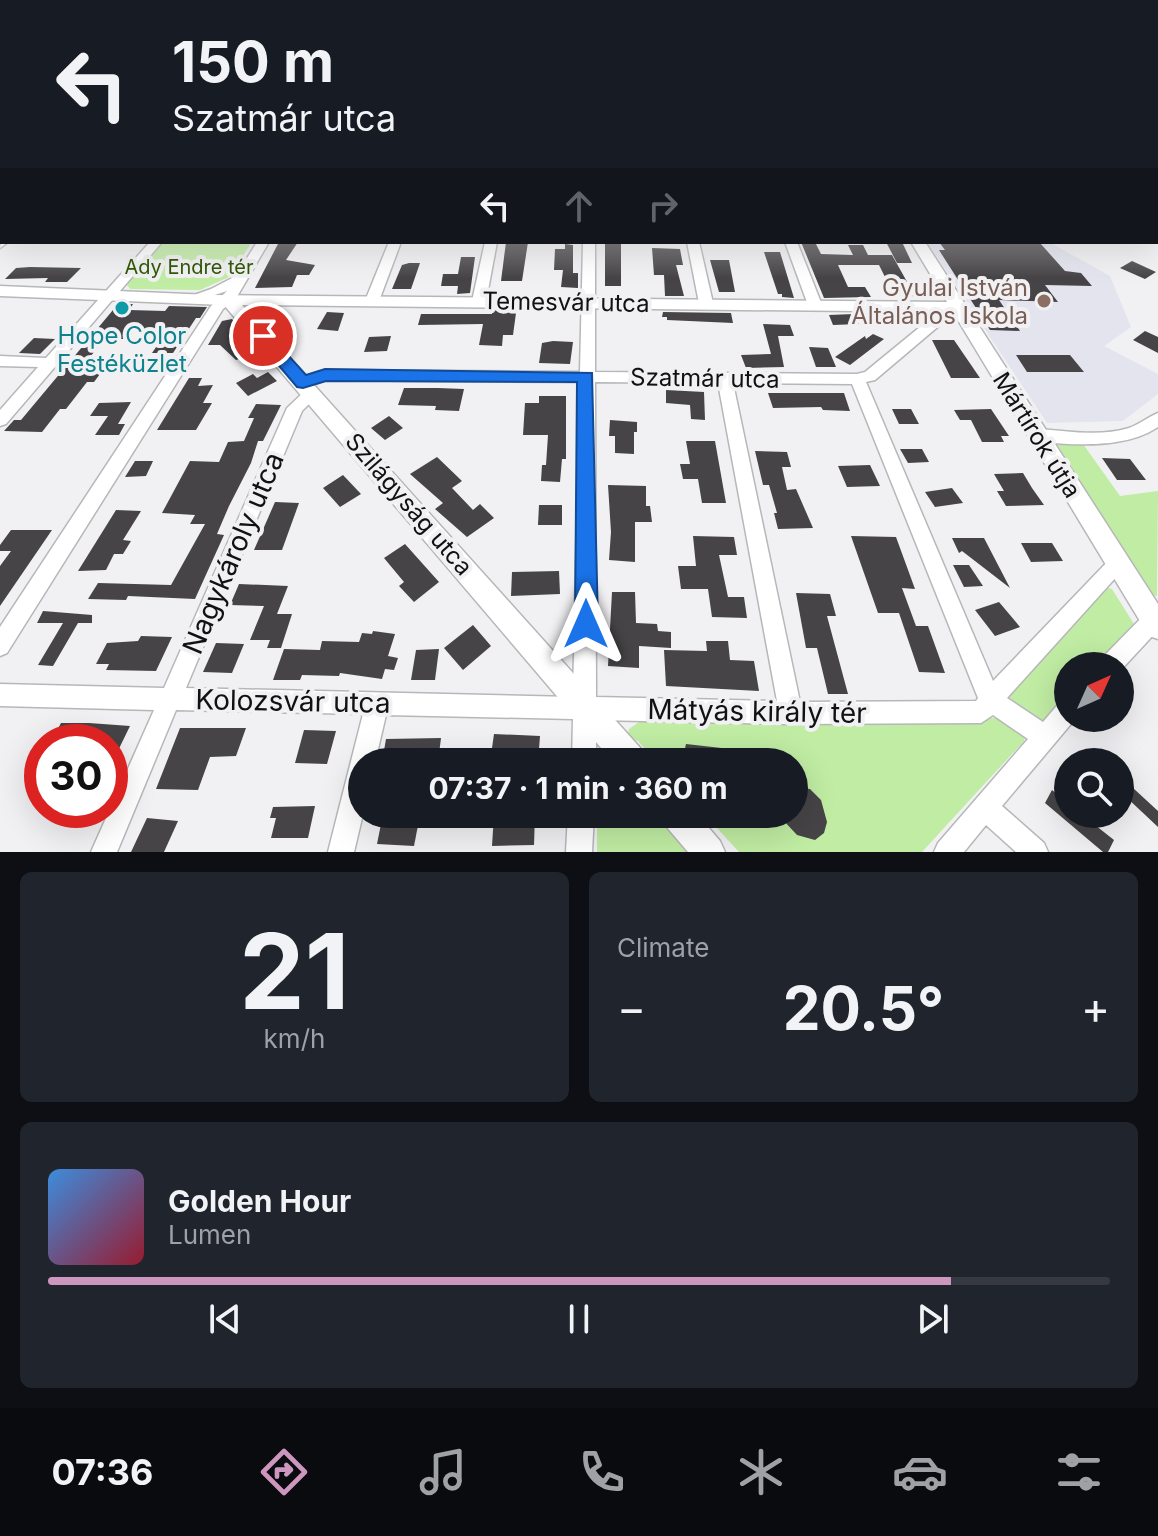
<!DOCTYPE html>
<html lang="en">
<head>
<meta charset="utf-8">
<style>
  body { margin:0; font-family:Inter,sans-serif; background:#20242c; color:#f1f3f6; height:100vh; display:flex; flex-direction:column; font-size:30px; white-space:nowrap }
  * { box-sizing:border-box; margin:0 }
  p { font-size:26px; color:#9ea1a6 }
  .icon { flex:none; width:44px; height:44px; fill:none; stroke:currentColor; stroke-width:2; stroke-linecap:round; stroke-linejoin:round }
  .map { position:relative; height:852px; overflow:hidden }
  .side { display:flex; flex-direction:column; gap:20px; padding:20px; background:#0d0f14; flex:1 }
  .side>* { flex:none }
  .top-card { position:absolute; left:0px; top:0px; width:1158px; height:244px; box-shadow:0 8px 32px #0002; background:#171b24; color:#f1f3f6; overflow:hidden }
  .needle { width:52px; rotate:45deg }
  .fabs { position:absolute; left:1054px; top:652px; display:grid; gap:16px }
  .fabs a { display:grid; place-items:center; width:80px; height:80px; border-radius:50%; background:#171b24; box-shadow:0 8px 32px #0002; font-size:40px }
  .speed { position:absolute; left:24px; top:724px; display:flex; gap:16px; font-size:40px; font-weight:700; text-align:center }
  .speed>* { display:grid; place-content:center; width:104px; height:104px; border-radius:50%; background:#171b24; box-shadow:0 8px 32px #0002; line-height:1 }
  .speed .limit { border:12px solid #d22; background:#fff; color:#111 }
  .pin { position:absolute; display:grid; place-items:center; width:68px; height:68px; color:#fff; margin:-34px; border:4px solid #fff; border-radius:50%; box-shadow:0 2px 8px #0007 }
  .me { position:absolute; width:88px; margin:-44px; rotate:0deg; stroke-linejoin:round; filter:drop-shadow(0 0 6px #0008) }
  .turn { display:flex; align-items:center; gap:28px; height:168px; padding:0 40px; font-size:36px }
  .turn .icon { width:104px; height:104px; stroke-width:2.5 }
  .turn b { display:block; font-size:56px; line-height:68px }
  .lanes { display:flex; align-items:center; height:76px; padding:0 40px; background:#0003; justify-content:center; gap:40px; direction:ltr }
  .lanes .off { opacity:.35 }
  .big { font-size:60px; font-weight:700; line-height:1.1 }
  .side .card { flex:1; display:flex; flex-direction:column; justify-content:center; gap:12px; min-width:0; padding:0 28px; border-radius:12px; background:#20242c }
  .side .dial { align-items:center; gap:0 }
  .dial b { font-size:104px; line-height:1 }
  .song { display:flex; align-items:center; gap:24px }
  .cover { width:96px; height:96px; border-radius:12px; background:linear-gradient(135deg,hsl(210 70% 55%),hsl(350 70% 35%)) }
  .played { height:8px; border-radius:4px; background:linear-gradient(90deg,#cd96bf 85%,#363941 85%) }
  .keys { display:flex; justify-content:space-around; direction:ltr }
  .heat { display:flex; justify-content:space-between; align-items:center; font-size:44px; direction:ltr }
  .side .tiles { flex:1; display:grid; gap:20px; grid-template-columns:1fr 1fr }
  .card:last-child { grid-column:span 2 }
  .trip { position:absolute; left:348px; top:748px; width:460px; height:80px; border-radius:40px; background:#171b24; box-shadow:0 8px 32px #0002; font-weight:700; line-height:80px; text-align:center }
  .dock { display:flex; height:128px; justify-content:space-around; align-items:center; background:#090b0e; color:#9ea1a6 }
  .dock .icon { width:56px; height:56px }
  .dock .current { color:#cd96bf }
  .dock b { font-size:36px; color:#f1f3f6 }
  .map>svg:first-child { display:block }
</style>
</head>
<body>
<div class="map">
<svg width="1158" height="852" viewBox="0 0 1158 852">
  <rect width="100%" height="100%" fill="#f1f1f4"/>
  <polygon fill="#e3e4ee" points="927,242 1049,242 1110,276 1131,327 1104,346 1158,374 1158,394 1123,421 1047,423"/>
  <g fill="#c0eca3">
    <polygon points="163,242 252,242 229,277 200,290 130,289 127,285"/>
    <polygon points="1057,444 1083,444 1120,496 1158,491 1157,596 1151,595"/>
    <polygon points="1108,588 1112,589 1134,624 1095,666 1068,666 1068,695 1043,722 1022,711 1006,694"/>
    <polygon points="1003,718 1026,732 1024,741 922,852 739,852 704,814 794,814 794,762 657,762 638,741 627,737 629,729 639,722"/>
    <polygon points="597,814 661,814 693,852 597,852"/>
  </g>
  <g fill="#464446">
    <polygon points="279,242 298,242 286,260 315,265 309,275 297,275 292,287 255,288"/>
    <polygon points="506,242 528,242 522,281 501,281"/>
    <rect x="605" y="242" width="16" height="44"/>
    <polygon points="801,242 815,242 821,254 853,255 848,245 863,245 868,255 892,255 915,296 895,297 879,265 838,265 848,287 865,287 871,297 824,298"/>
    <polygon points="886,242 902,242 912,263 897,263"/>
    <polygon points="939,242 1040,243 1065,271 1081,273 1092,286 1045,285 1058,302 999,300 1020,331 990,330 939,250 945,250"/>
    <polygon points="565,244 573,245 573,273 578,273 578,288 561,287 563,270 554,270 555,249 565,249"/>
    <polygon points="652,248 680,249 683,265 676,265 684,296 665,296 664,275 654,275"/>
    <polygon points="764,252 780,252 794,298 782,297 782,294 778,294"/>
    <polygon points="461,257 475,257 470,293 457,294 458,286 441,286 443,274 458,274"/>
    <polygon points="710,260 729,260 735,292 719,292"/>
    <polygon points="1132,261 1156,272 1145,279 1120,268"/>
    <polygon points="409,263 420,263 411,289 392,289 402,265"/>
    <polygon points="30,267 81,268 67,282 45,282 48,278 5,279 16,268"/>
    <polygon points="118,304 133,304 129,310 165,311 169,306 207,307 200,318 196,318 173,353 152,353 165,334 153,334 153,331 133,331 127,339 106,339 78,370 103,370 94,382 87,382 66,409 60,409 42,432 4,431 14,420 21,420"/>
    <polygon points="492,310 516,313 513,335 503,335 502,346 479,345 483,324 418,325 421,314 492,314"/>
    <polygon points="327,312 344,313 338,331 317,329"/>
    <polygon points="663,312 731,313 733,323 667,320 667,317 662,317"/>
    <polygon points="854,314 859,324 833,325 829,315"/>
    <polygon points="232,319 247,337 245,338 261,353 236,360 220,345 208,345 222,321"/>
    <polygon points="763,324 790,325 794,336 778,336 784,367 746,368 741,355 771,354"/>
    <polygon points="1145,331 1158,337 1158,353 1133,340"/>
    <polygon points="873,334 884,339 850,365 835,357 865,336 866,339"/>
    <polygon points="391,336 387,351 364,352 369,337"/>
    <polygon points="34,338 55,339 40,354 19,353"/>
    <polygon points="932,340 954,340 980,378 951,378"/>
    <polygon points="553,341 573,342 570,364 539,363 542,343"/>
    <polygon points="809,347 828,348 836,367 816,367"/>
    <polygon points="1016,355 1070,355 1084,372 1027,372"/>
    <polygon points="268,372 277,381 248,396 236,383 253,374 257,378"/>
    <polygon points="189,378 202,378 198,386 213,385 203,403 212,403 196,430 157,430"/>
    <polygon points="404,388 438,388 464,389 459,411 435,410 436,406 398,405"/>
    <polygon points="666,390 704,392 705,420 691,419 690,405 666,403"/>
    <polygon points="768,393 844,393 850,411 823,410 821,407 773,408"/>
    <polygon points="539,396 566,396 566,459 562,459 560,482 541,481 542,465 546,465 548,435 523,435 525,403 539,403"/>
    <polygon points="131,402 118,424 125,424 119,435 95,435 108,416 90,416 99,403"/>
    <polygon points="256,404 281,405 263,441 258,441 251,463 229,506 217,534 224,535 195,599 128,596 126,600 88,599 98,583 171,585 205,524 190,524 195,515 162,513 190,461 219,462 228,442 244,441 254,418 248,418"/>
    <polygon points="892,409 911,409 919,424 899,424"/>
    <polygon points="991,409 1009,436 1001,436 1004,442 982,442 971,420 960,420 954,410"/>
    <polygon points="389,416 403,428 385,440 371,428"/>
    <polygon points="610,420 637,422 637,432 634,432 634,454 615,453 615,436 609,436"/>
    <polygon points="686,441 715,441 726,503 702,503 698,479 683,479 680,464 690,464"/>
    <polygon points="900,449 922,449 929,462 908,463"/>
    <polygon points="755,451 787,452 791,467 782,467 787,490 796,489 813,528 778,529 774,513 777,513 769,485 763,485"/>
    <polygon points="437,457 462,481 452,488 473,510 480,504 494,518 467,537 435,509 443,503 410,474"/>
    <polygon points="1102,458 1130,459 1146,480 1117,480"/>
    <polygon points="135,461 153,461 146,476 125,477"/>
    <polygon points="870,465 880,486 847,487 838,466"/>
    <polygon points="1023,473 1032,488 1044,505 1006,506 997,491 1004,491 994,474"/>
    <polygon points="343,475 361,494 340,507 323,488"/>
    <polygon points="608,485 646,486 646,506 650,506 652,522 635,522 635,562 609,560 611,532"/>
    <polygon points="952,488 963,503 935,507 925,492"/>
    <polygon points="275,502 299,503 282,550 254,550"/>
    <polygon points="539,505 562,505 562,525 538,525"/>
    <polygon points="116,510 141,511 123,540 131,541 123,554 114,554 106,570 78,571"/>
    <polygon points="11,530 52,530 0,606 0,566 11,551 0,551 0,545"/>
    <polygon points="693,536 734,537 737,555 719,555 728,597 744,597 747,618 712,617 708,589 681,589 678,566 696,566"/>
    <polygon points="851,536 896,537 915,589 902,588 916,626 928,626 945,673 919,672 899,613 878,613"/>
    <polygon points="952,538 984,538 1010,588 962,551 959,553"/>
    <polygon points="1021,543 1052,543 1063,561 1031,562"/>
    <polygon points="405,544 439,582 414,602 399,586 404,582 384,558"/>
    <polygon points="953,565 969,565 983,586 964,587"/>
    <polygon points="559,571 560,594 511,596 512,572"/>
    <polygon points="239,584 288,586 277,614 292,614 281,648 267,648 270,640 250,640 264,606 230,605"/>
    <polygon points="612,592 635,592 636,623 657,624 658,631 671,632 671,648 639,646 639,668 608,666"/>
    <polygon points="796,593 830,594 836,616 827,616 848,694 828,694 817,648 806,648"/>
    <polygon points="999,602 1020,627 995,636 975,610"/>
    <polygon points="43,611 92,615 92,623 78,623 53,666 38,665 63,623 37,623"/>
    <polygon points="473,625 491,646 463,670 444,648"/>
    <polygon points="373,631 395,634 388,656 398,658 394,670 385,669 382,679 340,673 339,676 302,675 300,680 273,680 284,649 320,650 322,641 359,642 362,633 372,634"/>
    <polygon points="141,636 172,637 156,671 106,670 109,664 96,664 107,643 138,641"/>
    <polygon points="706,641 728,641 730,660 754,661 759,691 666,686 664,650 707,651"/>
    <polygon points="216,643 244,644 232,673 203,672"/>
    <polygon points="439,649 435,680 411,680 416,650"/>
    <polygon points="61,723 89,723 130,726 110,767 110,742 51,742"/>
    <polygon points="180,728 246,728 236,756 210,757 198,790 156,789"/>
    <polygon points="304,730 336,731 327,764 295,763"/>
    <polygon points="494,734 540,736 538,762 490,762"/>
    <polygon points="441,738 438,762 382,762 386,739"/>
    <polygon points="686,744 748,751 773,762 682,762"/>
    <polygon points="1120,776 1158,811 1158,827 1125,796 1120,802"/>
    <polygon points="794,787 810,789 821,800 827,822 824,833 815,840 797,835 784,821 771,827 748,826 734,814 794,814"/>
    <polygon points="1052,790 1068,803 1068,814 1081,814 1114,840 1108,852 1103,852 1045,803"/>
    <polygon points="315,806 308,838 271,838 276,818 270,818 273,807"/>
    <polygon points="383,814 420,815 414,846 377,844"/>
    <polygon points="535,814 534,845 492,846 494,815"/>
    <polygon points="147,818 178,821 164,852 131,852"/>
  </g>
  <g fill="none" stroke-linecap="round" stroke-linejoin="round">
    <defs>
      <g id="minor">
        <polygon points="0,169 2,169 0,176"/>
        <rect x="1156" y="169" width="2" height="6"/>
        <rect x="1156" y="192" width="2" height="6"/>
        <polygon points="2,238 2,242 8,242 0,248"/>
        <polygon points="150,242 162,242 6,424 0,426 0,410 38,367 0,366 0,356 46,358"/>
        <polygon points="257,242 269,242 235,300 223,309 7,653 0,656 0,627 211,306 227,291 190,303 183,299 211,289 236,276"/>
        <polygon points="389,242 401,242 379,301 372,305 367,304 365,301"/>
        <polygon points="485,242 497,242 486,301 479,305 472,301"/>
        <path d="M583 242H595V372L857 374 865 372 937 313H947V319L875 380 866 382 993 681 1111 558 1118 556 1125 558 1128 564 1007 698 1043 722 1060 702 1068 699V718H1076L1002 806 1044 843 1048 852H1016L986 825 964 852H934L938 843 1028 739 993 715 981 723 791 724 596 720V762H572L573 719 386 715 375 762H362L363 814 354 852H328L363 714 176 710 117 852H91L154 710 0 706V684L164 688 287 408 307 389H317L320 393 302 411 186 688 573 697 580 382 326 380 303 388 295 383 298 379 325 370 580 372ZM595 382 718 383 777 701 596 697ZM733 383 852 384 978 698 976 701 800 702Z"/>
        <polygon points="687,242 699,242 713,303 711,306 701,306 699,303"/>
        <polygon points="785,242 797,242 822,305 820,308 810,308 808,305"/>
        <path d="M1158 413V427C1146 435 1131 440 1116 442 1100 445 1040 447 1030 435L1038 429C1067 431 1100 437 1129 428 1140 424 1148 417 1158 413Z"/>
        <polygon points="1158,606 1158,630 1120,671 1120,666 1099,666 1102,658 1151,608"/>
        <polygon points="568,814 594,814 592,852 566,852"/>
      </g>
      <g id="tertiary">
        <polygon points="911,242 925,242 1158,604 1158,639 1149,636 953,312 242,305 643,751 647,762 613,762 224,305 0,296 0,286 211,295 947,302"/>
        <polygon points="660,814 697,814 720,841 725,852 688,852 665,825"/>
      </g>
    </defs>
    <use href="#minor" stroke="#b6b7b9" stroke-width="3"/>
    <use href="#tertiary" stroke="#b6b7b9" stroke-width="3"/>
    <use href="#minor" fill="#fff" fill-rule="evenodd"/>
    <use href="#tertiary" fill="#fff" fill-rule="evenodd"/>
  </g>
  <linearGradient id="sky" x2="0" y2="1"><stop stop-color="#7dafeb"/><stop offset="0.57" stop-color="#f9f9fa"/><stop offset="1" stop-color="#f9f9fa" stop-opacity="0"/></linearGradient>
  <rect width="1158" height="278" fill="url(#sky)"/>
  <polygon fill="#1a73e8" stroke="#114b97" stroke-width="2" points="263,331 268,333 306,375 325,369 592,373 598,624 595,632 586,635 578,632 575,624 577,382 326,381 303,388 297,387 257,340 257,333"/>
  <circle fill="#8d6e63" stroke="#f1f1f4" stroke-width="3" cx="1044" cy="301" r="8"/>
  <circle fill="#0f9aa8" stroke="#f1f1f4" stroke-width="3" cx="122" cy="308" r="8"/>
  <g text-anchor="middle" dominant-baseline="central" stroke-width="8" stroke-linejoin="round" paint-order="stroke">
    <g font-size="20" fill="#315907" stroke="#f1f1f4">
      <text x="189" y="267">Ady Endre tér</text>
    </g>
    <g font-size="24" fill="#785e54" stroke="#f1f1f4" text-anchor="end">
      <text x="1028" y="287">Gyulai István<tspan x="1028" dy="28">Általános Iskola</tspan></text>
    </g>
    <g font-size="24" fill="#111112" stroke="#f1f1f4">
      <text transform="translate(566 302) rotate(1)">Temesvár utca</text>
      <text transform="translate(705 378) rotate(1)">Szatmár utca</text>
      <text transform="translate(1037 435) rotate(58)">Mártírok útja</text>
      <text transform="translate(409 504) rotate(49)">Szilágyság utca</text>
    </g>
    <g font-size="24" fill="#0d838f" stroke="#f1f1f4">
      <text x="122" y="335">Hope Color<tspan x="122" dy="28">Festéküzlet</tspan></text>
    </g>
    <g font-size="28" fill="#111112" stroke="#f1f1f4">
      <text transform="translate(233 553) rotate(-67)">Nagykároly utca</text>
      <text transform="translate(293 701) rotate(1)">Kolozsvár utca</text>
      <text transform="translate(757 711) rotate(1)">Mátyás király tér</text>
    </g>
  </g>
</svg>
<div class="fabs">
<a><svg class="needle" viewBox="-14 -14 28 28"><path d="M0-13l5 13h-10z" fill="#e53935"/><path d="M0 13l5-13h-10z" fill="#9ea1a6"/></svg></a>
<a><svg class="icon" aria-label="search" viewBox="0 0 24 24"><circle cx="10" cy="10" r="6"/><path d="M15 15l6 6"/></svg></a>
</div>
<div class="speed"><div class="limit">30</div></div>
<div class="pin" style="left:263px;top:336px;background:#d93025"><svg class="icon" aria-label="arrive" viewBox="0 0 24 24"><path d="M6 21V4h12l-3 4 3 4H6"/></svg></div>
<svg class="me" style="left:586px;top:624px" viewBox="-20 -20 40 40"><path d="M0-17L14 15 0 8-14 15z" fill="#1a73e8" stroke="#fff" stroke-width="4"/></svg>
<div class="trip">07:37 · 1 min · 360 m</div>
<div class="top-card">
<div class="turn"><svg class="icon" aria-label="left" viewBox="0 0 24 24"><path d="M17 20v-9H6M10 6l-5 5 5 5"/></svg><div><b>150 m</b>Szatmár utca</div></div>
<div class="lanes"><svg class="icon" aria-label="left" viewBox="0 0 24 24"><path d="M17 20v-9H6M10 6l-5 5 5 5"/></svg><svg class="icon off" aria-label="ahead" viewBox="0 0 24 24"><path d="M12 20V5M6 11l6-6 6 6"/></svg><svg class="icon off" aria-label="right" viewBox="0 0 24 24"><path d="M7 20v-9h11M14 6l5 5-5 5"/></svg></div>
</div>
</div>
<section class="side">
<div class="tiles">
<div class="card dial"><b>21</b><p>km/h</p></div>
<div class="card"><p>Climate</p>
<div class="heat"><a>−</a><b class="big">20.5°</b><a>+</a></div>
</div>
<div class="card">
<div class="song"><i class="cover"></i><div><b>Golden Hour</b><p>Lumen</p></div></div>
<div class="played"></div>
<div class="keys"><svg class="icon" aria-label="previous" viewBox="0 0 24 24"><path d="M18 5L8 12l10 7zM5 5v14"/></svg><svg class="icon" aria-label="pause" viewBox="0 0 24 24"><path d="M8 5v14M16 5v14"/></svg><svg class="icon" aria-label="next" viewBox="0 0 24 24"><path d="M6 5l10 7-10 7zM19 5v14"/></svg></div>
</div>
</div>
</section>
<nav class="dock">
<b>07:36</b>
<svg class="icon current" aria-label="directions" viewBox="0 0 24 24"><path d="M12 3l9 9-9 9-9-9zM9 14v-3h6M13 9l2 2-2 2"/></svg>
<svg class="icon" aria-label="music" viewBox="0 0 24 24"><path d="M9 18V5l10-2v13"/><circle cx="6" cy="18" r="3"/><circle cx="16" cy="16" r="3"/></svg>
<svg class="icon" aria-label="phone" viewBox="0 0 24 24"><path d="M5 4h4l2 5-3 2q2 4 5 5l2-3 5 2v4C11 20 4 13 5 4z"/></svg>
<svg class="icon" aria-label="climate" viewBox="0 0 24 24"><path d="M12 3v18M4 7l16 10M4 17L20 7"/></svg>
<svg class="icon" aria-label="car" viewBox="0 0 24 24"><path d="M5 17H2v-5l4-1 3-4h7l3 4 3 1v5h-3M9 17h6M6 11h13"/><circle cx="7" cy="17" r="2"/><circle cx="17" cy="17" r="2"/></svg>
<svg class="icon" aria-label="filters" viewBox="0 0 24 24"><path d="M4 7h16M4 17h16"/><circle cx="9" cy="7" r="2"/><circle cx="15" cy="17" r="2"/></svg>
</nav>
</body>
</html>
